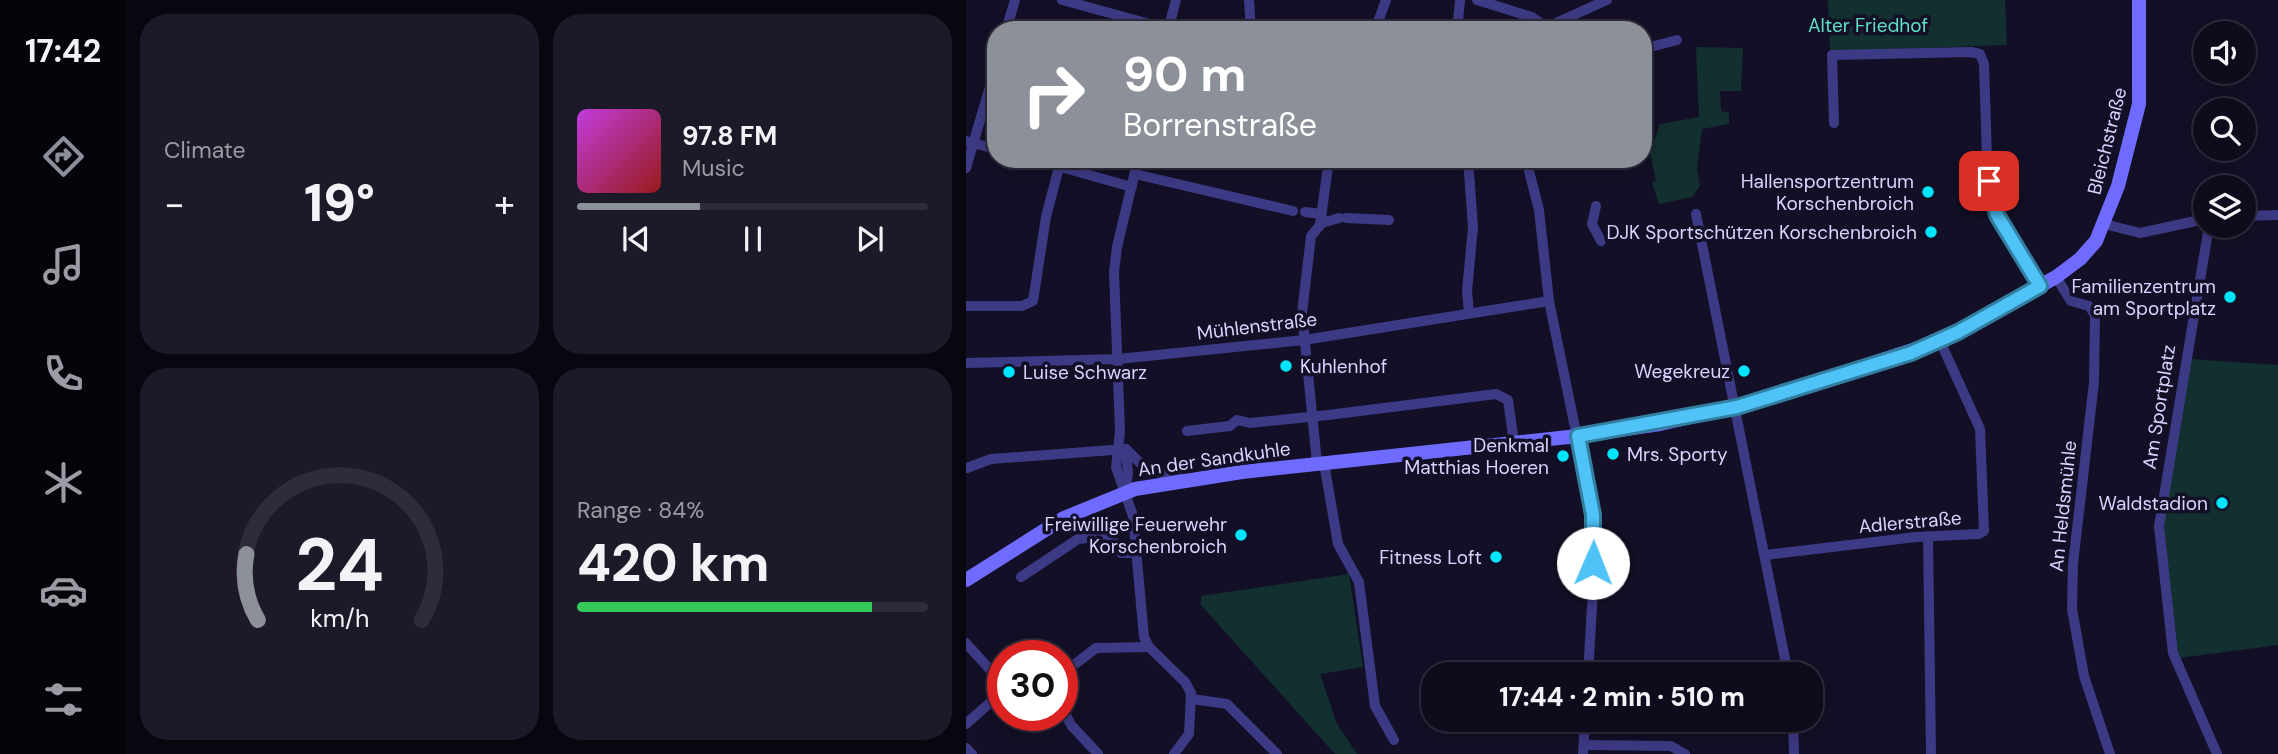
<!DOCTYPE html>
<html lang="en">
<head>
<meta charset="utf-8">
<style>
  body { margin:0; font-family:"DM Sans",sans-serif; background:#1c1929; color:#f1f3f6; height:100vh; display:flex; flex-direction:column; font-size:26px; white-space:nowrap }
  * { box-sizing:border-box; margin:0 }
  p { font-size:23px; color:#9b9ba3 }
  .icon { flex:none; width:38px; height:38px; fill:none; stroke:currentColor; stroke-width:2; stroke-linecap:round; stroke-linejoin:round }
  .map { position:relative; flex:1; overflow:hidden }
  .drawer { display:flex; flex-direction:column; gap:14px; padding:14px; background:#08060f; width:840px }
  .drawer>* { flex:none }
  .guide { position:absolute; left:21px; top:21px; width:665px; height:147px; border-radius:28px; box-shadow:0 4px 18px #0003,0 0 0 2px #2e2b3b; background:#8c9099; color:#fff; overflow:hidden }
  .tools { position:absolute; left:1227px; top:21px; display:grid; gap:14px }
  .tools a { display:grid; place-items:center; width:63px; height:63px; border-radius:50%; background:#0e0b1c; box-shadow:0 4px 18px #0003,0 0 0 2px #2e2b3b; font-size:35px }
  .speed { position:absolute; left:21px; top:640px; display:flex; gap:14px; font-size:35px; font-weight:700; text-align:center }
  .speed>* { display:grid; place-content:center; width:91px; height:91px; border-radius:50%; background:#0e0b1c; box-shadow:0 4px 18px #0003,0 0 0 2px #2e2b3b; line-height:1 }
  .speed .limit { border:10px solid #d22; background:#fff; color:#111 }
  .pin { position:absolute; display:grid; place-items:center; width:60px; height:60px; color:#fff; margin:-30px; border-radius:14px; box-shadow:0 4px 10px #0006 }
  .me { position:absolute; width:77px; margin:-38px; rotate:1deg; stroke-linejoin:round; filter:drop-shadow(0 0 5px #0008) }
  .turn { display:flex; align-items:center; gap:24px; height:147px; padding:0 21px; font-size:32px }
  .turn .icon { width:91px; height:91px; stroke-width:2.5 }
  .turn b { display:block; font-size:49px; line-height:60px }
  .big { font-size:52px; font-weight:800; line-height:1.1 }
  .drawer .widget { flex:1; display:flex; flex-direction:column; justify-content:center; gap:10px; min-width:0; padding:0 24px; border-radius:28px; background:#1c1929 }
  .drawer .dial { align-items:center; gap:0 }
  .dial svg { height:182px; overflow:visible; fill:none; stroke:#2e2b3b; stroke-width:7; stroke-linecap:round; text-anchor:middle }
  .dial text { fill:#f1f3f6; stroke:none }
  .song { display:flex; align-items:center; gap:21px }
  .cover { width:84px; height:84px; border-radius:10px; background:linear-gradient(135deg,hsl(290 70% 55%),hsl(0 70% 35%)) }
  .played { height:7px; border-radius:4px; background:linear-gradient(90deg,#8c9099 35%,#2e2b3b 35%) }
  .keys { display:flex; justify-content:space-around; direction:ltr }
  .heat { display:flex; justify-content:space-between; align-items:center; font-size:38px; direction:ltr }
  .charge { height:10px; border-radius:5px; background:linear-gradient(90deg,#34c759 84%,#2e2b3b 0) }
  .drawer .tiles { flex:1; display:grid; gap:14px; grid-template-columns:repeat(2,1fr) }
  .trip { position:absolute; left:455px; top:662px; width:402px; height:70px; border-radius:28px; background:#0e0b1c; box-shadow:0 4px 18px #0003,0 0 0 2px #2e2b3b; font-weight:800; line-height:70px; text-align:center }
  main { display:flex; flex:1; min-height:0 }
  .tabs { display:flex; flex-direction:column; width:126px; justify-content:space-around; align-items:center; background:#06040b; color:#9b9ba3 }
  .tabs .icon { width:49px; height:49px }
  .tabs .selected { color:#8c9099 }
  .tabs b { font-size:32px; color:#f1f3f6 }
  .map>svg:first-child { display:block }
</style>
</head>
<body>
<main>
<nav class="tabs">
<b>17:42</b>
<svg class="icon selected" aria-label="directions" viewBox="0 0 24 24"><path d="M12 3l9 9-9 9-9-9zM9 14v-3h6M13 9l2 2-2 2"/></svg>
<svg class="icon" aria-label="music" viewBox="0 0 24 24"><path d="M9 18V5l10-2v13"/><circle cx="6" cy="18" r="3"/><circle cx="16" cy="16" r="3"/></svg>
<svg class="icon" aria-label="phone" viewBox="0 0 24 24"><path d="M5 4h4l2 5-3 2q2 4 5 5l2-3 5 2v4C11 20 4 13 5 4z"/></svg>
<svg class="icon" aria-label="climate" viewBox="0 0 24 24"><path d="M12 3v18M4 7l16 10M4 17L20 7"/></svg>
<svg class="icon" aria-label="car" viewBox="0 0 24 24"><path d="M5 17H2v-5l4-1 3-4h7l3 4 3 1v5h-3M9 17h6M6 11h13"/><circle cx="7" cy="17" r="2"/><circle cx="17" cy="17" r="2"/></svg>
<svg class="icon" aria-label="filters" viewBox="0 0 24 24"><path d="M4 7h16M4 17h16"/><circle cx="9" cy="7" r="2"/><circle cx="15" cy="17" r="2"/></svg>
</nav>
<section class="drawer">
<div class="tiles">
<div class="widget"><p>Climate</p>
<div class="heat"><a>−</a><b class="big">19°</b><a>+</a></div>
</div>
<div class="widget">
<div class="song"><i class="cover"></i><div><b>97.8 FM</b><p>Music</p></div></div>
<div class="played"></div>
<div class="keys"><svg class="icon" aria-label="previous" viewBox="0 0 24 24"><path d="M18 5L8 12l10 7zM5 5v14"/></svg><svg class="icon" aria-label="pause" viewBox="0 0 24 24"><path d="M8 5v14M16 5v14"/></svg><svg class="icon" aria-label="next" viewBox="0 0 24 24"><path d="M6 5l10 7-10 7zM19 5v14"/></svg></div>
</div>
<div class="widget dial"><svg viewBox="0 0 100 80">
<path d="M14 69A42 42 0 1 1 86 69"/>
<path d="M14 69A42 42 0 0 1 9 40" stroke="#8c9099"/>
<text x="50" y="56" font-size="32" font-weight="700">24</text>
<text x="50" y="72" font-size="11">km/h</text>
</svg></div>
<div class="widget"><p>Range · 84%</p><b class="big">420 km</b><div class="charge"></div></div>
</div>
</section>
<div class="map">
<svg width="1312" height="754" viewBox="0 0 1312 754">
  <rect width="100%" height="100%" fill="#130f26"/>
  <g fill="#12302f">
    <polygon points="862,0 1039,0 1041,45 868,51 864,50"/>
    <polygon points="730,47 777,48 775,91 754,91 755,111 763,113 763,124 736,129 731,169 734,186 726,197 693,204 686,183 690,181 684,152 694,124 733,117"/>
    <polygon points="1224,359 1312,365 1312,645 1213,658 1196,520"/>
    <polygon points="383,574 397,667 354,674 371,724 391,754 369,754 235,605 235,596"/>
  </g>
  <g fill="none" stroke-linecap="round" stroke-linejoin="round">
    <g stroke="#3d3a85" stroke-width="10">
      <polyline points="96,0 202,29"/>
      <polyline points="283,0 285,30"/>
      <polyline points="511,0 566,17 583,29"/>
      <polyline points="40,30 49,0"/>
      <polyline points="202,30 210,0"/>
      <polyline points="409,30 420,0"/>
      <polyline points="491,30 494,1"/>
      <polyline points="582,30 592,22 641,0"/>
      <polyline points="677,49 711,40"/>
      <polyline points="868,123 866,55 1005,52 1014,54 1018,64 1021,159 1027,203 1074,286"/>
      <polyline points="0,141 30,149"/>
      <polyline points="66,159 166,187"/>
      <polyline points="172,159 151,247 148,272 154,431 150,467 167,516 178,637 183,647 219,682 225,693 223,734 208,754"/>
      <polyline points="484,159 488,159"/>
      <polyline points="502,159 507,227 501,291 503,313"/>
      <polyline points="560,159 573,210 583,301 627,515 627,590 622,674"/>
      <polyline points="0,168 30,66"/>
      <polyline points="169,174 327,211"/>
      <polyline points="630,206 626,224 635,241"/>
      <polyline points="339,212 355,214"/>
      <polyline points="730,214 822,674"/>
      <polyline points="1278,216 1312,215"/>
      <polyline points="380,218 423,220"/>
      <polyline points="1138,224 1174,233 1239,219"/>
      <polyline points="354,225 363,159"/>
      <polyline points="1243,226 1193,526 1207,653 1251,754"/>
      <polyline points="1090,277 1105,301 1123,306 1129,315 1128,382 1107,564 1106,609 1118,676 1144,754"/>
      <polyline points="0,306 56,306 67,301 80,217 93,167"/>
      <polyline points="0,363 152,359 338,340 583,301"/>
      <polyline points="221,431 264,426 271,420 284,423 362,415 530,394 542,400 548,443"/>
      <polyline points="160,449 179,468 216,479"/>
      <polyline points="351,463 336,313 345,236 356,223 373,218"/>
      <polyline points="358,463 372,544 393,582 409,706 428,740"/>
      <polyline points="1,468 25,459 160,449"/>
      <polyline points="159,492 162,473 160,451"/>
      <polyline points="962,536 965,754"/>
      <polyline points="799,555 950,537 1013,534 1018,531 1014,429 974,341"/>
      <polyline points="55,577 112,539 144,536 155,553 171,553"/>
      <polyline points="0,643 37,684"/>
      <polyline points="96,674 130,648 183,647"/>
      <polyline points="226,699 261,704 311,754"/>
      <polyline points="96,707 105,725 132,754"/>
      <polyline points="827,719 828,754"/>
      <polyline points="0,724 37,691"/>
      <polyline points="618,745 705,746 719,754"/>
      <polyline points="0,748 6,754"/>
      <polyline points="617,754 619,719"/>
    </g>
    <polyline stroke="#6f6bff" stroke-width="14" points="0,580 98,518 169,489 276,472 612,436 694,424 786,403 974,341 1090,277 1114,259 1130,241 1152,186 1173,104 1173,0"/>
  </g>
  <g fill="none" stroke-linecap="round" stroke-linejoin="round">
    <defs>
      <polyline id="route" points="627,563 627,515 612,436 771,407 945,353 992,332 1074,286 1031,215 1023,181"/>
    </defs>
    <use href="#route" stroke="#337fa1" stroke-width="18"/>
    <use href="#route" stroke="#4fc3f7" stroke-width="12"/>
  </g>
  <g fill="#00e5ff" stroke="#130f26" stroke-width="2.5">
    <circle cx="962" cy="192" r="7"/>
    <circle cx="965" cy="232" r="7"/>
    <circle cx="1264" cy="297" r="7"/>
    <circle cx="320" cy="366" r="7"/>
    <circle cx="778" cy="371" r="7"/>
    <circle cx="43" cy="372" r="7"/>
    <circle cx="647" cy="454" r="7"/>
    <circle cx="597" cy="456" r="7"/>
    <circle cx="1256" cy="503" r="7"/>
    <circle cx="275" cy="535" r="7"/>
    <circle cx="530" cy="557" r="7"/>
  </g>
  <g text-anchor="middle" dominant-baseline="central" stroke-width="7" stroke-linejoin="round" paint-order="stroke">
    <g font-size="19" fill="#5fe0c0" stroke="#130f26">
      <text x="902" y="25">Alter Friedhof</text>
    </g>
    <g font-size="19" fill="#d9d4ff" stroke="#130f26">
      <text transform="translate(1141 141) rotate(-76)">Bleichstraße</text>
      <text transform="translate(291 326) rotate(-7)">Mühlenstraße</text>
      <text transform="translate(1193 407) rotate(-81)">Am Sportplatz</text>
      <text transform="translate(248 459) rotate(-8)">An der Sandkuhle</text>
      <text transform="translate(1097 506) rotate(-84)">An Heldsmühle</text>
      <text transform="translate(944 522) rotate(-5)">Adlerstraße</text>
    </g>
    <g font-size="19" fill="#d9d4ff" stroke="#130f26" text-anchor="end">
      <text x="948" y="181">Hallensportzentrum<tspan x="948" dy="22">Korschenbroich</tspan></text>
      <text x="951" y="232">DJK Sportschützen Korschenbroich</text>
      <text x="1250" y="286">Familienzentrum<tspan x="1250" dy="22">am Sportplatz</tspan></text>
      <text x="334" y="366" text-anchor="start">Kuhlenhof</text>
      <text x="764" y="371">Wegekreuz</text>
      <text x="57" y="372" text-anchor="start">Luise Schwarz</text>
      <text x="583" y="445">Denkmal<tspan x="583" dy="22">Matthias Hoeren</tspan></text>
      <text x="661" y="454" text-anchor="start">Mrs. Sporty</text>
      <text x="1242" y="503">Waldstadion</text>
      <text x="261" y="524">Freiwillige Feuerwehr<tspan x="261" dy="22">Korschenbroich</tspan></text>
      <text x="516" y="557">Fitness Loft</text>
    </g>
  </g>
</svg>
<div class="tools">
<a><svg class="icon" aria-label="sound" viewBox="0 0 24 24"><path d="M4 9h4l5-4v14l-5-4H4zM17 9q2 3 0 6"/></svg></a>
<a><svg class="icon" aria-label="search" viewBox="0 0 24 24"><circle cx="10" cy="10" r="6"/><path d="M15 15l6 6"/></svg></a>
<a><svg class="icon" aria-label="layers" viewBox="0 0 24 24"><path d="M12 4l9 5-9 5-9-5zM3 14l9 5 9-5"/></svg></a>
</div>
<div class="speed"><div class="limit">30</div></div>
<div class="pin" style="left:1023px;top:181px;background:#d93025"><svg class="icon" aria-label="arrive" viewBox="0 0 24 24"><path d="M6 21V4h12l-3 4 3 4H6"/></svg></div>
<svg class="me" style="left:627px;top:563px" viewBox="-20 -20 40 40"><circle r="19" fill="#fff"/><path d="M0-13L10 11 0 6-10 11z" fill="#4fc3f7"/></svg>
<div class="trip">17:44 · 2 min · 510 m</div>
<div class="guide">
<div class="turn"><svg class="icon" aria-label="right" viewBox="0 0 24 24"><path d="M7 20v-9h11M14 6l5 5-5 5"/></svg><div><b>90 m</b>Borrenstraße</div></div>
</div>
</div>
</main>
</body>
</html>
